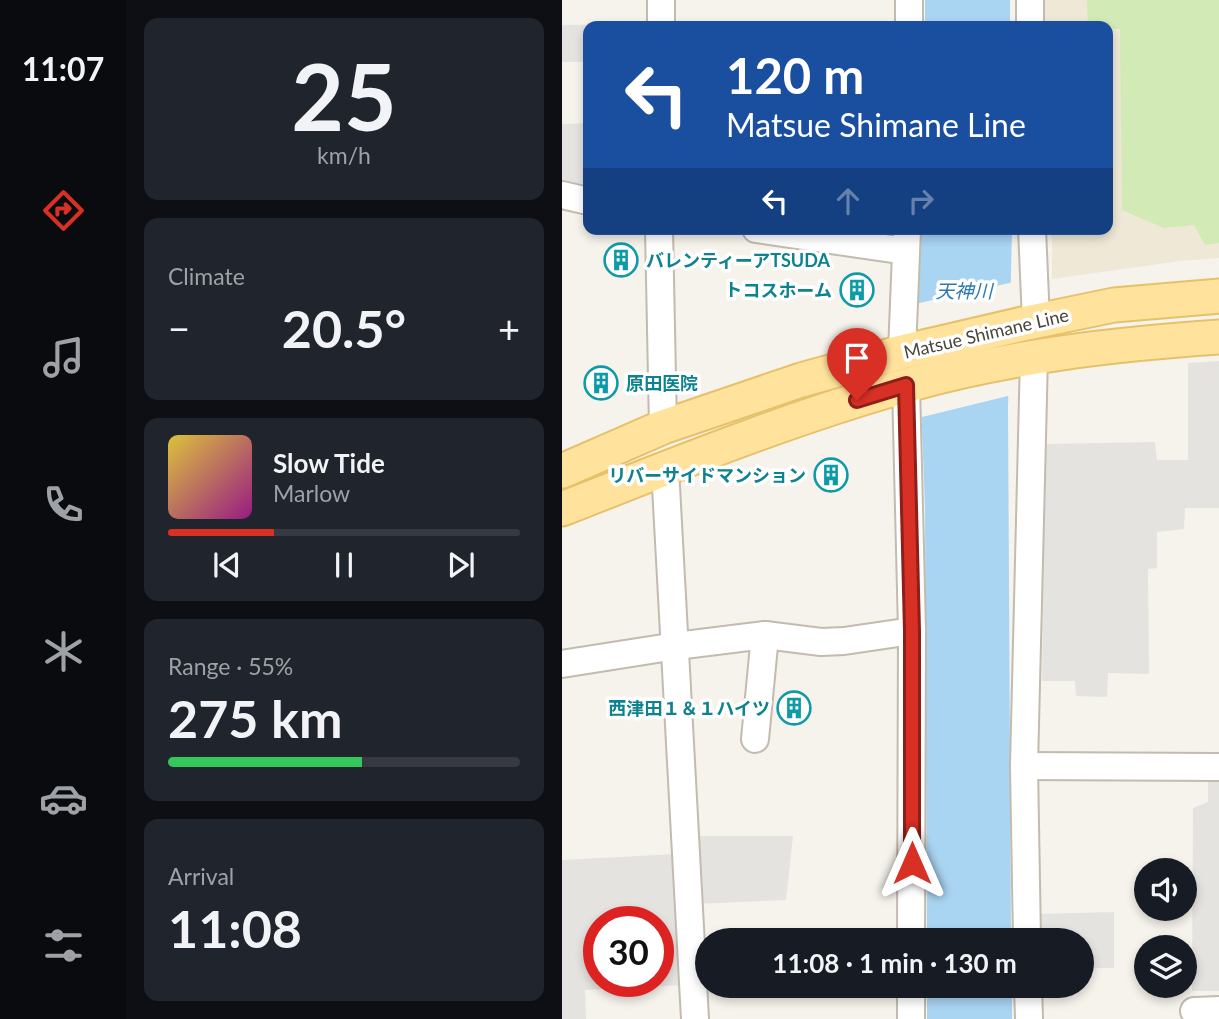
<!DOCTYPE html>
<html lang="en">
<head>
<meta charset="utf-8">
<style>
  body { margin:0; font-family:Lato,"Noto Sans JP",sans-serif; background:#20242c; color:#f1f3f6; height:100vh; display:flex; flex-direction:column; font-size:26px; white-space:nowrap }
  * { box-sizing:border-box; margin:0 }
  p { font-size:23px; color:#9ea1a6 }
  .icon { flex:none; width:38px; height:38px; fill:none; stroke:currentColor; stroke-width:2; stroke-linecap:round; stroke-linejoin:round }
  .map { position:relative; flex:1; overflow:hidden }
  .drawer { display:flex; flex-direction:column; gap:18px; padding:18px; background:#0d0f14; width:436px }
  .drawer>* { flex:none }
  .guide { position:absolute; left:21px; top:21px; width:530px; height:214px; border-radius:14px; box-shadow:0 4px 10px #0003; background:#1a4fa0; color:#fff; overflow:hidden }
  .tools { position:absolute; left:572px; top:858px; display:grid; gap:14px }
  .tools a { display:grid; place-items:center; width:63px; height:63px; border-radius:50%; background:#171b24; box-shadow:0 4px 10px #0003; font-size:35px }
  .speed { position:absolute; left:21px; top:906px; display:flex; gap:14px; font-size:35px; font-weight:700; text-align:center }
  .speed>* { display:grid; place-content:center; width:91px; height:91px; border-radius:50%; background:#171b24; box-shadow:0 4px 10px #0003; line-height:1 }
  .speed .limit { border:10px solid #d22; background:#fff; color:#111 }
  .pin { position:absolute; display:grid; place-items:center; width:60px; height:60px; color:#fff; margin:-72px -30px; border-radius:50% 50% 50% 0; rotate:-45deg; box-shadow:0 0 7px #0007 }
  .pin .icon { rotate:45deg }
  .me { position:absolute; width:77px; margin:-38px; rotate:0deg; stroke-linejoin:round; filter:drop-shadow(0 0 5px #0008) }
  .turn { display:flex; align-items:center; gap:24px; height:147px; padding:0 28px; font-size:32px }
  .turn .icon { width:91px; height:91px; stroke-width:2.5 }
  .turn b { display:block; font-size:49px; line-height:60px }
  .lanes { display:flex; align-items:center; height:66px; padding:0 28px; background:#0003; justify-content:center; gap:35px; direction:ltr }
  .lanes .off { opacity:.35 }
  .big { font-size:52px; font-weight:700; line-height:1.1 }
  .drawer .tile { flex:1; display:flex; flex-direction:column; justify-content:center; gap:10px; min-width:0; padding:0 24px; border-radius:14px; background:#20242c }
  .drawer .dial { align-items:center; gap:0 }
  .dial b { font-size:91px; line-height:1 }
  .song { display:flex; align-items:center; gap:21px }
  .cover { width:84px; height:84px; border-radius:10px; background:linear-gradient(135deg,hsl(50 70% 55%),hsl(310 70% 35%)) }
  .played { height:7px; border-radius:4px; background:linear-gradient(90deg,#d93025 30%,#363941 30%) }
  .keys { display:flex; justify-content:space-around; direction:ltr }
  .heat { display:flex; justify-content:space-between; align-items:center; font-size:38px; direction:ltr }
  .charge { height:10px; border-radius:5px; background:linear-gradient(90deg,#34c759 55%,#363941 0) }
  .trip { position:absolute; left:133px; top:928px; width:399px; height:70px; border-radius:35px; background:#171b24; box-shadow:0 4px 10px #0003; font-weight:700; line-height:70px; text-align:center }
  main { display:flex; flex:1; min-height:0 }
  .tabs { display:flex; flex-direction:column; width:126px; justify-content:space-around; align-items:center; background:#090b0e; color:#9ea1a6 }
  .tabs .icon { width:49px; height:49px }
  .tabs .selected { color:#d93025 }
  .tabs b { font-size:32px; color:#f1f3f6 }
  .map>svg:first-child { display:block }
</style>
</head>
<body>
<main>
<nav class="tabs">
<b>11:07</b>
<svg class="icon selected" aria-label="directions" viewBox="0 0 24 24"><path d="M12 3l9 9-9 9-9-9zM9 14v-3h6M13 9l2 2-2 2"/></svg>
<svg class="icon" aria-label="music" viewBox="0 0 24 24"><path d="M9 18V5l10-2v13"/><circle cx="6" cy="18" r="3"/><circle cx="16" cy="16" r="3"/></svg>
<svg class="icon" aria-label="phone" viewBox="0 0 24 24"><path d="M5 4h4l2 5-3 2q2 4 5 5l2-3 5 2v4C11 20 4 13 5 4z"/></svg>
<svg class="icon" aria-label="climate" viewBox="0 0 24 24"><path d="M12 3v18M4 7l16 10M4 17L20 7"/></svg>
<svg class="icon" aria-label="car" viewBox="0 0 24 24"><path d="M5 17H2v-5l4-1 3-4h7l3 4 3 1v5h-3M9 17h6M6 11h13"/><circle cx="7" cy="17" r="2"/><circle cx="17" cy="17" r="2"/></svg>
<svg class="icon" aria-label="filters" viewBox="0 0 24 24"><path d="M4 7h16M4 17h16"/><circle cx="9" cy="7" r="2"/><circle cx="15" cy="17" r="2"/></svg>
</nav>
<section class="drawer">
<div class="tile dial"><b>25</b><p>km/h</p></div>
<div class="tile"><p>Climate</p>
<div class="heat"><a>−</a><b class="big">20.5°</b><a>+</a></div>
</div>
<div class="tile">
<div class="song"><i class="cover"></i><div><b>Slow Tide</b><p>Marlow</p></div></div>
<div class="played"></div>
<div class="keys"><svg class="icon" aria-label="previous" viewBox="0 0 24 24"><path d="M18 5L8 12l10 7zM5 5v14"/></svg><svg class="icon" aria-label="pause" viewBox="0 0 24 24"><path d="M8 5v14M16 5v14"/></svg><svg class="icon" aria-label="next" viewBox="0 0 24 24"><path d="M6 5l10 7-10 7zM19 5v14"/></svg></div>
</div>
<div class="tile"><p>Range · 55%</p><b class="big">275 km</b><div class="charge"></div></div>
<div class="tile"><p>Arrival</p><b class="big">11:08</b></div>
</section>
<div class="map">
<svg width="658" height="1019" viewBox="0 0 658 1019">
  <rect width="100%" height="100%" fill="#f6f3ec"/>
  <polygon fill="#efe8d6" points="478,0 657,0 657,258 618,261 490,279 490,240 487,229 546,229 546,26 478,26"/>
  <polygon fill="#d2eab5" points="525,0 657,0 657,243 643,245 632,225 602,228 560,210 558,29 546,29 546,26 526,26"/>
  <g fill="#e5e3e0" fill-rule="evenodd">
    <polygon points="89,24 89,26 26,26 26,62 0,62 0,25"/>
    <polygon points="26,123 26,191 0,186 0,124"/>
    <polygon points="658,361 657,508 623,508 622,529 595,532 595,568 586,569 587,674 546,673 545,697 514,696 513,681 480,681 483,444 593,442 595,460 626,460 626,363"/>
    <polygon points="646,779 657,779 657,991 630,991 631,808 646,802"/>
    <polygon points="131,836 231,836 224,900 134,904"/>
    <path d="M114 854 120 985 23 990 24 1019H0V860ZM37 922H96V982H37Z"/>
    <polygon points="552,912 552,968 520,968 520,940 477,940 476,914"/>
  </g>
  <g fill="#a9d4f2">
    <rect x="363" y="0" width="85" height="26"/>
    <polygon points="357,229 450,229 446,408 449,940 365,940 363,509 355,290"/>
    <rect x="365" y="985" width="85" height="34"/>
  </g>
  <polygon fill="#f6f3ec" points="452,282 450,395 356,418 353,304"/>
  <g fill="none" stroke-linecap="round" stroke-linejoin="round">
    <defs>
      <g id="minor">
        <polyline points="468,0 468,26"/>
        <polyline points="99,26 99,0"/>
        <polyline points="347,26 347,0"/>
        <polyline points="0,195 26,201"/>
        <polyline points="97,229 101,427"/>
        <polyline points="194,229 344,251"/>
        <polyline points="470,229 474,321"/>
        <polyline points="340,352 345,229"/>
        <polyline points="344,385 350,631 349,940"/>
        <polyline points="103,468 133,1019"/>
        <polyline points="0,664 114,646 203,635 259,642 282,641 350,631"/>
        <polyline points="193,739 203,635"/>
        <polyline points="462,766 658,767"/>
        <polyline points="465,940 462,766 472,356"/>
        <polyline points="466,985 467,1019"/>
        <polyline points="632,1011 658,1010"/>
        <polyline points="349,1019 349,985"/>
      </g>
      <g id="major">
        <polyline points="0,471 101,427 239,380 340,352 465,323 552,305 658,296"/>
        <path d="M0 509C115 464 230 417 349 384 449 356 554 344 658 337"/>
      </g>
    </defs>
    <use href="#minor" stroke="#c2bbae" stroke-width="30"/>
    <use href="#major" stroke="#e6c16a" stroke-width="37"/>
    <use href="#minor" stroke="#fff" stroke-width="26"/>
    <use href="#major" stroke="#ffe39c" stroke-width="33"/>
  </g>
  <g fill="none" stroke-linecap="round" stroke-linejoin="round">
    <defs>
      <polyline id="route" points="295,400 344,385 350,631 350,863"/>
    </defs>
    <use href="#route" stroke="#8d1f18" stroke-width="18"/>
    <use href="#route" stroke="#d93025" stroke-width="12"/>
  </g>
  <defs>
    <symbol id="building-ring" viewBox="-11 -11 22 22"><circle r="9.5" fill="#fff" stroke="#0f9aa8" stroke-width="1.5"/><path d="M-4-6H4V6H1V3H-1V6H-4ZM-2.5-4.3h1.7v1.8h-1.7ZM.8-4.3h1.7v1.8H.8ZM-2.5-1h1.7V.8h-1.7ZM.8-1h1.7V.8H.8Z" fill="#0f9aa8"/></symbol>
  </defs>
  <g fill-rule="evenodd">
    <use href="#building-ring" x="40" y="241" width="38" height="38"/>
    <use href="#building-ring" x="276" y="271" width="38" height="38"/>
    <use href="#building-ring" x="20" y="364" width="38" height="38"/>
    <use href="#building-ring" x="250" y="456" width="38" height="38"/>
    <use href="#building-ring" x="213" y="689" width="38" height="38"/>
  </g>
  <g text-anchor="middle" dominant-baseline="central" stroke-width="7" stroke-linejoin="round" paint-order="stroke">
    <g font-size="18" font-weight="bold" fill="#0d838f" stroke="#fff" text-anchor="end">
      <text x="84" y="260" text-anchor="start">バレンティーアTSUDA</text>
      <text x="270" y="290">トコスホーム</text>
      <text x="64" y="383" text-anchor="start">原田医院</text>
      <text x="244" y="475">リバーサイドマンション</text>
      <text x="208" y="708">西津田１＆１ハイツ</text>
    </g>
    <g font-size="18" fill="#4b4439" stroke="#fff">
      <text transform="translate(424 333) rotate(-13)">Matsue Shimane Line</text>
    </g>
    <g font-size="19" font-style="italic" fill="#2e7ab2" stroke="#fff">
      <text x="402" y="290">天神川</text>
    </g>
  </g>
</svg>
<div class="tools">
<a><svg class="icon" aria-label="sound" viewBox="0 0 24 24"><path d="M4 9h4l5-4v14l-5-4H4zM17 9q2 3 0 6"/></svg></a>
<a><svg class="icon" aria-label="layers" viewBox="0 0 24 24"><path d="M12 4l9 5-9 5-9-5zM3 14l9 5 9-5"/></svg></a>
</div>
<div class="speed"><div class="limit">30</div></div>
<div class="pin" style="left:295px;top:400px;background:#d93025"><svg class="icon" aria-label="arrive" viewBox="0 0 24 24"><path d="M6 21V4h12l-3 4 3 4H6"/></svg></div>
<svg class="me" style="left:350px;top:863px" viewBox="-20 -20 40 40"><path d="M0-17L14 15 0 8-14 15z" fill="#d93025" stroke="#fff" stroke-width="4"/></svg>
<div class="trip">11:08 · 1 min · 130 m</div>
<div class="guide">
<div class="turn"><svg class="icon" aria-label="left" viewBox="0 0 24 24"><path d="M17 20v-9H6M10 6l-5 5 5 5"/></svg><div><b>120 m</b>Matsue Shimane Line</div></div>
<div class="lanes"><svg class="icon" aria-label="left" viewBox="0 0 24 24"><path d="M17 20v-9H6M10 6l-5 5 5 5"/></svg><svg class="icon off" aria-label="ahead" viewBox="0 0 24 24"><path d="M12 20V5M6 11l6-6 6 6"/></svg><svg class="icon off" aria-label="right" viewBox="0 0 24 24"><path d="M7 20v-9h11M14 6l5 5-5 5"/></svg></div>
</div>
</div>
</main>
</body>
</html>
